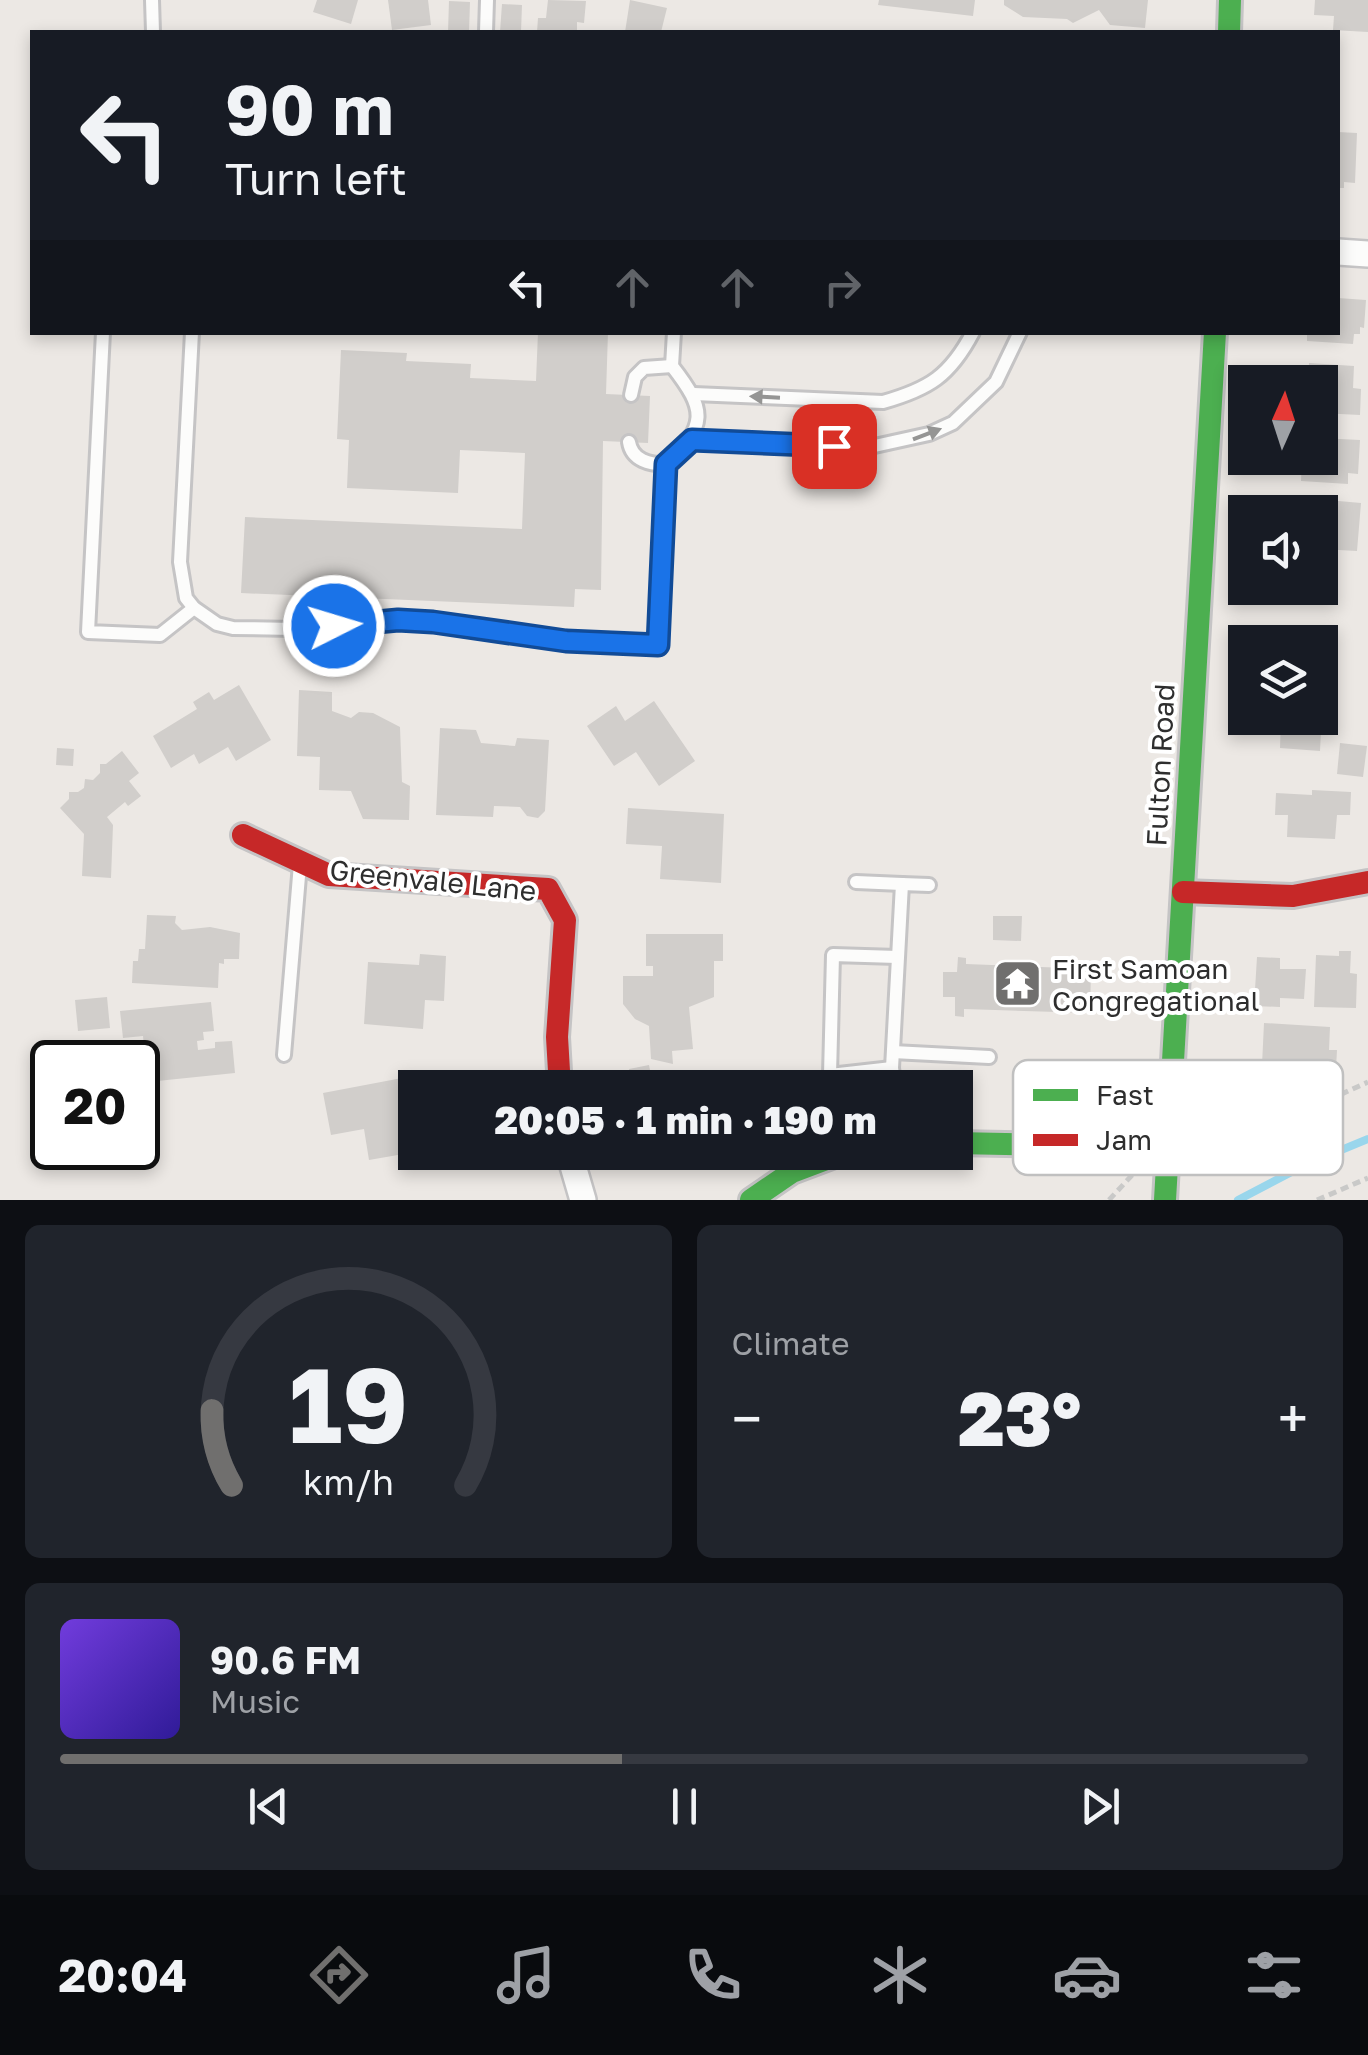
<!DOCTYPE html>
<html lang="en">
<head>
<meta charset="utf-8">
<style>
  body { margin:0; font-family:"Golos Text",sans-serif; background:#20242c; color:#f1f3f6; height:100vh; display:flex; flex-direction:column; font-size:38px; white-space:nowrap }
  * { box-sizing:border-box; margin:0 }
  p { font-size:32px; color:#9ea1a6 }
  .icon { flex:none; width:55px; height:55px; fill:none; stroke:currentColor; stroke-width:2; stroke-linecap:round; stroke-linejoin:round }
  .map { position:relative; height:1200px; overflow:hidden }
  .details { display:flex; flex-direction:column; gap:25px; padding:25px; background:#0d0f14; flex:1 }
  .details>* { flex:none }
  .guide { position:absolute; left:30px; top:30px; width:1310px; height:305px; border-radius:0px; box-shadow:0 5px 15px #0003; background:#171b24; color:#f1f3f6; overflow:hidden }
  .needle { width:65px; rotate:3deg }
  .controls { position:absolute; left:1228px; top:365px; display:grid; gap:20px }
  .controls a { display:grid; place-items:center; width:110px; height:110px; border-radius:0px; background:#171b24; box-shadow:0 5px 15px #0003; font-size:50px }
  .speed { position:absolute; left:30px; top:1040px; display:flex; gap:20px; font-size:50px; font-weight:700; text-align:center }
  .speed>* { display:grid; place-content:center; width:130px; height:130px; border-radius:50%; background:#171b24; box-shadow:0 5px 15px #0003; line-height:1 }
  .speed .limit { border:5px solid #111; border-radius:15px; background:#fff; color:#111 }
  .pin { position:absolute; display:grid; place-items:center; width:85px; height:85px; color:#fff; margin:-42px; border-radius:20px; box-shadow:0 5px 15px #0006 }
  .me { position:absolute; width:110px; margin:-55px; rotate:85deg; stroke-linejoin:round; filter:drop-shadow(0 0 8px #0008) }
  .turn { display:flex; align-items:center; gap:35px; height:210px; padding:0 30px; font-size:45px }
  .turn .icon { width:130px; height:130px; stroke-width:2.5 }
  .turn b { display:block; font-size:70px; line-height:85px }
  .lanes { display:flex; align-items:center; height:95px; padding:0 30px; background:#0003; justify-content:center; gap:50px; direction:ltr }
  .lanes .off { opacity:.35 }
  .big { font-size:75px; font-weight:800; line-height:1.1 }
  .details .widget { flex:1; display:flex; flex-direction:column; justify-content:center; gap:15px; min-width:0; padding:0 35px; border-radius:15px; background:#20242c }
  .details .dial { align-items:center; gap:0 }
  .dial svg { height:260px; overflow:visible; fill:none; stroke:#363941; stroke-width:7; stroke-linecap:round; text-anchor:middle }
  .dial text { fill:#f1f3f6; stroke:none }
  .song { display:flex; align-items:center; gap:30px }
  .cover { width:120px; height:120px; border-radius:15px; background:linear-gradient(135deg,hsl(260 70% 55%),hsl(250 70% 35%)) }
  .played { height:10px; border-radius:5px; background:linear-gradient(90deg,#706f6e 45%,#363941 45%) }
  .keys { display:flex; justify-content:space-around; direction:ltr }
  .heat { display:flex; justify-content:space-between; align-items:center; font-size:55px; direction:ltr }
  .details .tiles { flex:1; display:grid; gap:25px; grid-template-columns:1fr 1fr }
  .widget:last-child { grid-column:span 2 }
  .trip { position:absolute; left:398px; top:1070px; width:575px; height:100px; border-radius:0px; background:#171b24; box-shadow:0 5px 15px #0003; font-weight:800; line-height:100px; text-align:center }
  .tab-bar { display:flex; height:160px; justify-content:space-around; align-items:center; background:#090b0e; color:#9ea1a6 }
  .tab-bar .icon { width:70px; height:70px }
  .tab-bar .active { color:#706f6e }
  .tab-bar b { font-size:45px; color:#f1f3f6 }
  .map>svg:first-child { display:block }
</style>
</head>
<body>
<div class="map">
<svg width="1368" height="1200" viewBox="0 0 1368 1200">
  <rect width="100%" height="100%" fill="#ece8e4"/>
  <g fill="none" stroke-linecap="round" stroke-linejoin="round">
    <polyline stroke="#99d6ec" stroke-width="8" points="1238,1200 1305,1165 1368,1139"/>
  </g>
  <g fill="#d1cecb">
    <polygon points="317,0 358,0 351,24 313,12"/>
    <polygon points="388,0 428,0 431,25 392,30"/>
    <polygon points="548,0 586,1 584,23 577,22 577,32 537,32 538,18 546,18"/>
    <polygon points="630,0 667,8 661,32 625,32"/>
    <polygon points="879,0 975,0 973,16 878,5"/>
    <polygon points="1004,0 1148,0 1145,28 1110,25 1099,10 1073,23 1067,19 1023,17 1004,5"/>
    <polygon points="1315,0 1368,0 1368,32 1333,30 1334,16 1314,15"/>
    <polygon points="449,1 470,2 469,32 448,32"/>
    <polygon points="502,4 522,5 521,32 500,32"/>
    <polygon points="1338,132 1357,133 1355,183 1344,182 1344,188 1338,188"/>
    <polygon points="1338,298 1366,300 1364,328 1360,327 1360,334 1354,334 1353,344 1307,341 1307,332 1338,332"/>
    <polygon points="538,332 608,332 606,394 650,396 648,443 603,441 601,590 575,589 574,607 241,593 245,517 522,529 525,453 460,450 458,493 347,488 349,440 337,439 341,350 407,353 406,361 471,364 470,378 536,381"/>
    <polygon points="1309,363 1354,366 1353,388 1361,389 1360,415 1320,413 1320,382 1308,382"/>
    <polygon points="1320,438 1360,440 1358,474 1348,473 1348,484 1301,481 1302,458 1320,458"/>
    <polygon points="1316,499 1361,503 1357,551 1320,549 1320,512 1315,512"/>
    <polygon points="239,685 271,740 236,761 228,747 199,764 194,754 171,768 153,736 197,709 193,702 209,692 214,700"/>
    <polygon points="299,690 332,692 332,711 351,718 359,712 373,713 400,727 402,782 410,786 409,820 363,819 351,791 319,790 320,757 297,756"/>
    <polygon points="654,701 695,761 659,786 636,752 614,766 587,726 616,706 625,721"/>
    <polygon points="1281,718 1314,718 1313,730 1321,731 1320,751 1280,748"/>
    <polygon points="440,728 476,730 481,743 515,746 517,738 549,740 545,811 538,818 527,816 520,807 494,806 493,817 436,815"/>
    <polygon points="1340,743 1367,746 1363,777 1337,774"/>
    <polygon points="57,748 74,749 73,766 56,765"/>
    <polygon points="122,751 139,773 129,781 141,796 128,806 125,802 107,817 113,825 111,878 82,876 84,834 60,808 69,799 69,792 78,792 84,788 85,779 93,780 100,773 100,764 106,764"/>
    <polygon points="1312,790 1351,792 1350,815 1337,815 1335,839 1287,837 1288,815 1275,815 1276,793 1312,795"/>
    <polygon points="628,808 724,814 721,883 660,879 662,846 626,844"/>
    <polygon points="147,915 176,916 175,923 182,930 210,927 240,933 239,959 224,959 224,964 219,963 218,988 132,983 133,961 138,961 139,949 145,949"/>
    <polygon points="993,916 1022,916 1021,941 993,940"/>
    <polygon points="646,934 723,934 723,961 714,961 714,997 689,1007 693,1049 672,1051 673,1064 651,1059 649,1026 635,1019 623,1004 623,976 653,976 653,966 646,966"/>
    <polygon points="1339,951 1351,951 1350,973 1357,974 1356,1008 1314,1007 1316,955 1339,956"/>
    <polygon points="420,954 446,956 444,1001 425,1000 423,1029 364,1024 368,962 419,965"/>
    <polygon points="958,957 966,958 966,964 1091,969 1090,1013 964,1009 964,1017 955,1016 955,997 943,997 943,972 957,972"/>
    <polygon points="1257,957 1280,958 1280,969 1306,969 1304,999 1280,998 1280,1007 1254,1006"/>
    <polygon points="107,997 110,1028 78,1031 75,1000"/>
    <polygon points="211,1002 214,1031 203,1032 204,1040 197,1041 198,1050 215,1048 215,1042 232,1041 235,1073 138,1083 138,1062 125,1060 145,1058 143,1036 123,1038 120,1011"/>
    <polygon points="1264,1023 1330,1027 1329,1050 1337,1050 1336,1069 1262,1065"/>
    <polygon points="649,1065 652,1080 632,1084 629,1069"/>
    <polygon points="439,1071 442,1088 415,1088 415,1152 369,1160 364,1129 331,1135 323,1093"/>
  </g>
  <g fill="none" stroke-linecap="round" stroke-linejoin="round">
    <defs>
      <g id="lane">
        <polyline points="152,0 153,32"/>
        <polyline points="486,32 487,0"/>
        <polyline points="103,332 88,632 160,635 194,608"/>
        <path d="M192 332 180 562 186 598 194 608 217 624 233 628 295 629 398 620 433 622 566 641 658 645 666 465C707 425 707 411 672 366L674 332"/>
        <path d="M694 394 883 402C929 389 950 376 973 332"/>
        <polyline points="631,395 635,377 644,368 672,366"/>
        <polyline points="691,440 870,447 929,434 953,423 996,382 1020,332"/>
        <path d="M629 442C632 461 650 464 666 465"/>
        <polyline points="856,882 902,884"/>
        <polyline points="893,1052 989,1057"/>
        <polyline points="284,1055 300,864"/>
        <polyline points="892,1068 830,1075 833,955 897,957"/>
        <polyline points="895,1088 892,1068 902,884 929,885"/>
      </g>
      <g id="street">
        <polyline points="1338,252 1368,254"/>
        <polyline points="569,1152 583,1200"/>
      </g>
      <g id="fast">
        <polyline points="1229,32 1230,0"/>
        <polyline points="955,1143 1112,1146 1168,1142"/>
        <polyline points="751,1200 792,1172 845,1152"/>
        <polyline points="1165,1200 1215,332"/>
      </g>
      <g id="jam">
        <polyline points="243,835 329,875 548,889 565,920 557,1037 560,1088"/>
        <polyline points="1183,892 1293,896 1368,882"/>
      </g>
    </defs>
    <use href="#lane" stroke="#c5c4c5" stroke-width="18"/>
    <use href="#street" stroke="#c5c4c5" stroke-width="30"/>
    <use href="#fast" stroke="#c5c4c5" stroke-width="28"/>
    <use href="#jam" stroke="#c5c4c5" stroke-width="28"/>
    <g stroke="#c9c9c8" stroke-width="5" stroke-dasharray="8 5" stroke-linecap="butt">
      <polyline points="1193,1139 1242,1134 1269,1127 1368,1082"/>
      <polyline points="1109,1200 1134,1173"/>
      <polyline points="1317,1200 1368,1178"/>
    </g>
    <use href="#lane" stroke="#fcfcfb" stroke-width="12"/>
    <use href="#street" stroke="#fcfcfb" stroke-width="25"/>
    <use href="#fast" stroke="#4caf50" stroke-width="22"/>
    <use href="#jam" stroke="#c62828" stroke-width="22"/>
  </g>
  <defs><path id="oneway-solid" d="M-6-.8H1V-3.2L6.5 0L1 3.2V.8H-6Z" transform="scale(2.5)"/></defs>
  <g fill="#959594">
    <use href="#oneway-solid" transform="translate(765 397) rotate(-177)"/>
    <use href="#oneway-solid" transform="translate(927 434) rotate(-21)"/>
  </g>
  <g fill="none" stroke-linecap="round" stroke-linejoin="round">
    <defs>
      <polyline id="route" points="334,626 398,620 433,622 566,641 658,645 666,464 692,440 834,446"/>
    </defs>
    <use href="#route" stroke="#114b97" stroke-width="25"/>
    <use href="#route" stroke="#1a73e8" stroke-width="18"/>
  </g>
  <defs>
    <symbol id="temple-square" viewBox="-11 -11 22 22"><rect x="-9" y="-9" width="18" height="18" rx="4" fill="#706f6e" stroke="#fff"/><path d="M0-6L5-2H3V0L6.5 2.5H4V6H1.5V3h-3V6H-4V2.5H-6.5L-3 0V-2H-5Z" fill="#fff"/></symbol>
  </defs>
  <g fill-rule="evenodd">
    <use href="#temple-square" x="990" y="956" width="55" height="55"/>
  </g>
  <g text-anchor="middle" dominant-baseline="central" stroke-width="8" stroke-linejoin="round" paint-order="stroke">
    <g font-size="28" fill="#2e2e2e" stroke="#fff">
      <text transform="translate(1160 765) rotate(-87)">Fulton Road</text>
      <text transform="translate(433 880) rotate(6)">Greenvale Lane</text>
    </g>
    <g font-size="28" fill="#2e2e2e" stroke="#fff" text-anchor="start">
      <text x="1052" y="968">First Samoan<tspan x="1052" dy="32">Congregational</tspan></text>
    </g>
  </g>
  <rect x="1013" y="1060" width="330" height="115" rx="15" fill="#fff" stroke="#c0c0c0" stroke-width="2.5"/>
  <rect x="1033" y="1089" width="45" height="12" fill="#4caf50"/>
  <rect x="1033" y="1134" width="45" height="12" fill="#c62828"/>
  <g font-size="28" fill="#2e2e2e">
    <text x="1096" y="1105">Fast</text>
    <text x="1096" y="1150">Jam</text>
  </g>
</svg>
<div class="controls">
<a><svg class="needle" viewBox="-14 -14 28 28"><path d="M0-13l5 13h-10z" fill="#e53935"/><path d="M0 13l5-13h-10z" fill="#9ea1a6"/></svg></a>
<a><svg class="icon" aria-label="sound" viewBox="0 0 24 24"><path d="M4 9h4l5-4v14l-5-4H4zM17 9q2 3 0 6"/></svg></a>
<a><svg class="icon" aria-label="layers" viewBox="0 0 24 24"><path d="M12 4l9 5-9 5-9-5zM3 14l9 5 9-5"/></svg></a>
</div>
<div class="speed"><div class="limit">20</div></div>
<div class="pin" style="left:834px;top:446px;background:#d93025"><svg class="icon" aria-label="arrive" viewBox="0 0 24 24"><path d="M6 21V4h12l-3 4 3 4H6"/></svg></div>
<svg class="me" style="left:334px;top:626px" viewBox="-20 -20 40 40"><circle r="17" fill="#1a73e8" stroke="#fff" stroke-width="3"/><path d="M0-11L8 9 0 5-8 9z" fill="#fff"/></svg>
<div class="trip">20:05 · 1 min · 190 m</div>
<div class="guide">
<div class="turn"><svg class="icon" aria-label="left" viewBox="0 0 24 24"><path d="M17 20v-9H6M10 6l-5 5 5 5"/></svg><div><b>90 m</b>Turn left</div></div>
<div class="lanes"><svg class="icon" aria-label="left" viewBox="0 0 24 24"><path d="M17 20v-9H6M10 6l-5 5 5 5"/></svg><svg class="icon off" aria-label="ahead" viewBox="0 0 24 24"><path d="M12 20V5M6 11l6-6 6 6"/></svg><svg class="icon off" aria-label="ahead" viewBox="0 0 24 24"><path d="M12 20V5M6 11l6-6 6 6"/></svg><svg class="icon off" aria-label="right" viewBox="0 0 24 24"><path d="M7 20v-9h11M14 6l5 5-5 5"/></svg></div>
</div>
</div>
<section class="details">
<div class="tiles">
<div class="widget dial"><svg viewBox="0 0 100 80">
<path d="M14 69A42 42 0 1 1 86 69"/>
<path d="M14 69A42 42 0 0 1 8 46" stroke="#706f6e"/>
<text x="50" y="56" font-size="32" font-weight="700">19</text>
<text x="50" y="72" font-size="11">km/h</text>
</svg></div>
<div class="widget"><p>Climate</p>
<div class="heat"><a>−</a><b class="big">23°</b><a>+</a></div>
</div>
<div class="widget">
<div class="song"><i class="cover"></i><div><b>90.6 FM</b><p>Music</p></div></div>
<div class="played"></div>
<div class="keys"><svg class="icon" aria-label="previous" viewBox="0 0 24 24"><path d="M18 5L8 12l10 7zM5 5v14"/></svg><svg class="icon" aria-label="pause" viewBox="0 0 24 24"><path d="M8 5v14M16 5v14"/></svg><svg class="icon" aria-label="next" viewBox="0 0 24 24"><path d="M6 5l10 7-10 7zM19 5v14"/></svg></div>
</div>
</div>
</section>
<nav class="tab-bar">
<b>20:04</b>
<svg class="icon active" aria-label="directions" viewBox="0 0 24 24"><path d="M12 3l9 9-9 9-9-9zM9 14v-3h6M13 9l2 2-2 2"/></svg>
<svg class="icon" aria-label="music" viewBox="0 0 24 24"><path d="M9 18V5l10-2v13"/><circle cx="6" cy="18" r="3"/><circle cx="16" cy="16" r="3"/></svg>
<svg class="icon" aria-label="phone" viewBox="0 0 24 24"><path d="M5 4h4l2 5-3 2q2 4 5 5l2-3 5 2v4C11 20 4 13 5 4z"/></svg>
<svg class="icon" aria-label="climate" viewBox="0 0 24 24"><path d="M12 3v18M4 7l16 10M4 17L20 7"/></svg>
<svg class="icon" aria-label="car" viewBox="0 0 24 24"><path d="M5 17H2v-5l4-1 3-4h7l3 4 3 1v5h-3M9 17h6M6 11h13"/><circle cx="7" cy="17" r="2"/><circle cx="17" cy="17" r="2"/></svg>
<svg class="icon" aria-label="filters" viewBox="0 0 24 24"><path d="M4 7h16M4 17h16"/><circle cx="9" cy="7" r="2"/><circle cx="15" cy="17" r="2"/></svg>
</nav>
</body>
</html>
